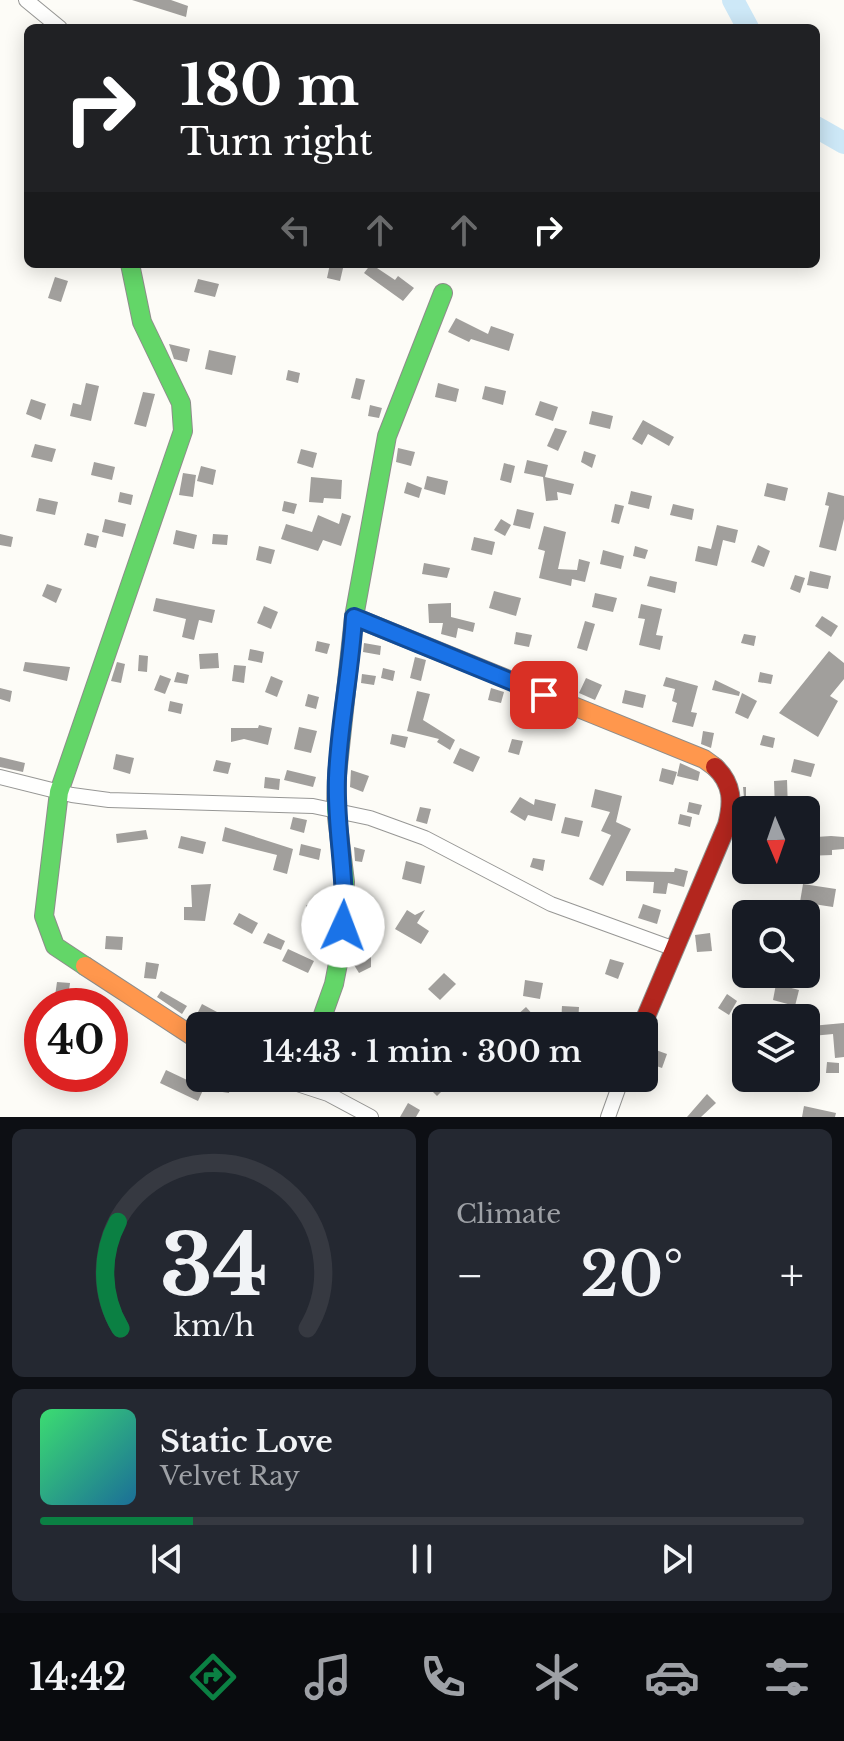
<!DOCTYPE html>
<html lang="en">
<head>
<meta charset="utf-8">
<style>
  body { margin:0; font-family:"Libre Baskerville",serif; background:#242831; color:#f1f3f6; height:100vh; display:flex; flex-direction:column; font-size:30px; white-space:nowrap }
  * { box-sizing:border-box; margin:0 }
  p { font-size:26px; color:#9ea1a6 }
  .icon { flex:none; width:44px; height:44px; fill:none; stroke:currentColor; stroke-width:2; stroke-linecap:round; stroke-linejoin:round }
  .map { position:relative; height:1117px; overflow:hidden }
  .side { display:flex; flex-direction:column; gap:12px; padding:12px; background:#0d0f14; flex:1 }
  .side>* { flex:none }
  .hud { position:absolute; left:24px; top:24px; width:796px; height:244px; border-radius:12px; box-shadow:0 4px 20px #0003; background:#202124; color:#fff; overflow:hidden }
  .needle { width:52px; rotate:178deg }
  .buttons { position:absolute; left:732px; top:796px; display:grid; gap:16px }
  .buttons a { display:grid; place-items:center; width:88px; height:88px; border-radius:12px; background:#171b24; box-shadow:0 4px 20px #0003; font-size:40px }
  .speed { position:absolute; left:24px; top:988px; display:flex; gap:16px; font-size:40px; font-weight:700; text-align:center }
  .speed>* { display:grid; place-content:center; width:104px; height:104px; border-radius:50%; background:#171b24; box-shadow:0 4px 20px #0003; line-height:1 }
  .speed .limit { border:12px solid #d22; background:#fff; color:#111 }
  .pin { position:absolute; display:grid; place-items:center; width:68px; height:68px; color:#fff; margin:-34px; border-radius:16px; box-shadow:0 4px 12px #0006 }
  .me { position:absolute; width:88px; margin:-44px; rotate:2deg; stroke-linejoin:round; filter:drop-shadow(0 0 6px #0008) }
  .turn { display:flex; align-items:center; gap:28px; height:168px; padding:0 24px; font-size:36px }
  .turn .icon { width:104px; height:104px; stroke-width:2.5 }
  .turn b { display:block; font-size:56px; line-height:68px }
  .lanes { display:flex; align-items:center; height:76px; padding:0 24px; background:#0003; justify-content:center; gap:40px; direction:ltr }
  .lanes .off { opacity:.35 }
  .big { font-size:60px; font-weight:600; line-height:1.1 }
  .side .card { flex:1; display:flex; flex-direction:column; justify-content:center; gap:12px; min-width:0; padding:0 28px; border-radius:12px; background:#242831 }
  .side .dial { align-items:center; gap:0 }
  .dial svg { height:208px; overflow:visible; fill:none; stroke:#363941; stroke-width:7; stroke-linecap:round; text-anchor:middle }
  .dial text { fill:#f1f3f6; stroke:none }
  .song { display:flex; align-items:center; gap:24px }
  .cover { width:96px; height:96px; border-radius:12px; background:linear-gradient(135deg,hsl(140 70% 55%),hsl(200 70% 35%)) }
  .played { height:8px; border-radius:4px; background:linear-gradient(90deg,#0b8043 20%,#363941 20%) }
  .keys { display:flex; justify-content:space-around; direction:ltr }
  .heat { display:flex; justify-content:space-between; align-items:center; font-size:44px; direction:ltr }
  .side .tiles { flex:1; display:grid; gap:12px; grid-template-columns:1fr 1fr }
  .card:last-child { grid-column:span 2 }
  .trip { position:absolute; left:186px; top:1012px; width:472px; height:80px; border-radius:12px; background:#171b24; box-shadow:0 4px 20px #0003; font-weight:600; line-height:80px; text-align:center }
  .dock { display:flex; height:128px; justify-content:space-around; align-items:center; background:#090b0e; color:#9ea1a6 }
  .dock .icon { width:56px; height:56px }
  .dock .current { color:#0b8043 }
  .dock b { font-size:36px; color:#f1f3f6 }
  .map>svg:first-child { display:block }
</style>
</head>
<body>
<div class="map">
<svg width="844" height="1117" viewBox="0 0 844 1117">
  <rect width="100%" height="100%" fill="#fdfcf7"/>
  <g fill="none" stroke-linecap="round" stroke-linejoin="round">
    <g stroke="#cde8f7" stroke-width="22">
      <polyline points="733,0 748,28"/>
      <polyline points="816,127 844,143"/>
    </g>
  </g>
  <g fill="#a19f9c">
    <polygon points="132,0 171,0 188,6 186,17"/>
    <polygon points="330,264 344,264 340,281 327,278"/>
    <polygon points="371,264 395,280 398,276 414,288 403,301 364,273"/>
    <polygon points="55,277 68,281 61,302 48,298"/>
    <polygon points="198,279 219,284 215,297 194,292"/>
    <polygon points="456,318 488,334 491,326 514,334 509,351 471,339 469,342 448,332"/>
    <polygon points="169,344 190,349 187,362 174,359"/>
    <polygon points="209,350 236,356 232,375 205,369"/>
    <polygon points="288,370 300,373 298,383 286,380"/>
    <polygon points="356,378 365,380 360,400 351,398"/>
    <polygon points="86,383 99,386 91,421 70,416 73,403 81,405"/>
    <polygon points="438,383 459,389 456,402 435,397"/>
    <polygon points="485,386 506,391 503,405 482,399"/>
    <polygon points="143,392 155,394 146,427 134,424"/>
    <polygon points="31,399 46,404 41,420 26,414"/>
    <polygon points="540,401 558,407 553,421 535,415"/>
    <polygon points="370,405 382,408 379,418 368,416"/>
    <polygon points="592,411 613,416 610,429 589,424"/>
    <polygon points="643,420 674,437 669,446 648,434 642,445 632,439"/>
    <polygon points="555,428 567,431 558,451 547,446"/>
    <polygon points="35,444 56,449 52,462 31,457"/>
    <polygon points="398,448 415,452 411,466 396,462"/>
    <polygon points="301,449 317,453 313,468 297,463"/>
    <polygon points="584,451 596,455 592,468 581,462"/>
    <polygon points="527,460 548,465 545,477 574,484 571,495 557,492 558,500 546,501 543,477 524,473"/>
    <polygon points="94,462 115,467 112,480 91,475"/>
    <polygon points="504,463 515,466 511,483 500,480"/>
    <polygon points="201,466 216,470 213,485 197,481"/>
    <polygon points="183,473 196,475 193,497 179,495"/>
    <polygon points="427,476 448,481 445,495 424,489"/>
    <polygon points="311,477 342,480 341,499 324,498 323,503 309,502"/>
    <polygon points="407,482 422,488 419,498 404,493"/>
    <polygon points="767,483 788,488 785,501 764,496"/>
    <polygon points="631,491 652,496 649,509 628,504"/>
    <polygon points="120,492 133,495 131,505 118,502"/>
    <polygon points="828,492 844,496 844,519 836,551 819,547 829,506 825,505"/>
    <polygon points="39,498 58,502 55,515 36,511"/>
    <polygon points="284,501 297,504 294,514 282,511"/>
    <polygon points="615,504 624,506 619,524 611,522"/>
    <polygon points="673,504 694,509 692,520 670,515"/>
    <polygon points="517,509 534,513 530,529 513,525"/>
    <polygon points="342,513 351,516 341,546 323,540 318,551 281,539 286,524 312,532 318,515 339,524"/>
    <polygon points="105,519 126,524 123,537 102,532"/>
    <polygon points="501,519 511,525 505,536 494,530"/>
    <polygon points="717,525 738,530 735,543 723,540 717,566 695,561 698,546 711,549"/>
    <polygon points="544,526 566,532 558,569 577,570 579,559 590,562 585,582 572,579 571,586 539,578 545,551 538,549"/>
    <polygon points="176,530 197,535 194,549 173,544"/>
    <polygon points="87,533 99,536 96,548 84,545"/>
    <polygon points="0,534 13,537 11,547 0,545"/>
    <polygon points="213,534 228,535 227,545 212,544"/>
    <polygon points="474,537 495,542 492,555 471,550"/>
    <polygon points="758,545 770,551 764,567 751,562"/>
    <polygon points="259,546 275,550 271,564 256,560"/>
    <polygon points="635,546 648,550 645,559 633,556"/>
    <polygon points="603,550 624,556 621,569 600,564"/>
    <polygon points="424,563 450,568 447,578 422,574"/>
    <polygon points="810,571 831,576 828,589 807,585"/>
    <polygon points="795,575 805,578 800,593 790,589"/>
    <polygon points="650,576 677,582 675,593 647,586"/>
    <polygon points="47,584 62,589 56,603 42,596"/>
    <polygon points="494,591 521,598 516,616 489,608"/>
    <polygon points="595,593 617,598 613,612 592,607"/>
    <polygon points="156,598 215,610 212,623 199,620 194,640 182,637 186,619 153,611"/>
    <polygon points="451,603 451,617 475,623 473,632 458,628 456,638 441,634 443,623 429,623 428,604"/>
    <polygon points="641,604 662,609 656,635 663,636 660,650 639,645 645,619 638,618"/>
    <polygon points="264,606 278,612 271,629 257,623"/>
    <polygon points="822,616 838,626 831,637 815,626"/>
    <polygon points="585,621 595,624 587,651 577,648"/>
    <polygon points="516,632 532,635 529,647 514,644"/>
    <polygon points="744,634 756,636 754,646 741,643"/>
    <polygon points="317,641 330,644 327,654 315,651"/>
    <polygon points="364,643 381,646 380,655 363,652"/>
    <polygon points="250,649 264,652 262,663 248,660"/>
    <polygon points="829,651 844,663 844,679 830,696 838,701 818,737 779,713"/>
    <polygon points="218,653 219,668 200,669 199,654"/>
    <polygon points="139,655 148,656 147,672 138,671"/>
    <polygon points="415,657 426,660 421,681 410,678"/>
    <polygon points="25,662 70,667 67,681 23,671"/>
    <polygon points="117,662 125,664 121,683 111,681"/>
    <polygon points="234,665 246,666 244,683 232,681"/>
    <polygon points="383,668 395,671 393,681 381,678"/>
    <polygon points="177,672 189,675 187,684 174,682"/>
    <polygon points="760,672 773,675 771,684 758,682"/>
    <polygon points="362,674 376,676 374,685 361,683"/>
    <polygon points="160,675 171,679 165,694 154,690"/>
    <polygon points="542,675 568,683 567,689 541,679"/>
    <polygon points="271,676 283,681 277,697 265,692"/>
    <polygon points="666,677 698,686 691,712 697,713 693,727 672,722 677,703 672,701 675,689 663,686"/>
    <polygon points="586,678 602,685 595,700 579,693"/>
    <polygon points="715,680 740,692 739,696 712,690"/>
    <polygon points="0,688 12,691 10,702 0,699"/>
    <polygon points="491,688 504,692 501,703 488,700"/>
    <polygon points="625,690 646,695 643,708 622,703"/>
    <polygon points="417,691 430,694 423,720 455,740 450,750 437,742 439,739 407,731"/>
    <polygon points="742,693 757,701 748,719 735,713"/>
    <polygon points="308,694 319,697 316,709 305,706"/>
    <polygon points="170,701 183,704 181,714 168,711"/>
    <polygon points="259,725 272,728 268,745 244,739 231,742 231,728 258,728"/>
    <polygon points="299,727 317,731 311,753 294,749"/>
    <polygon points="703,731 714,733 711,748 701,744"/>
    <polygon points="392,734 408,737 405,748 390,744"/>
    <polygon points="763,735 775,738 773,748 760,745"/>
    <polygon points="512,739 523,741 519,755 508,752"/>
    <polygon points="460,748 480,757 473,772 453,763"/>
    <polygon points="116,754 134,758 130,774 113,769"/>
    <polygon points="0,757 25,763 23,772 0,767"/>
    <polygon points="794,759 815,764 811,777 791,772"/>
    <polygon points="216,760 231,763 228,774 213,771"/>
    <polygon points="680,763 700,772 698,781 677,776"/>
    <polygon points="662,768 677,772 673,785 659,781"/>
    <polygon points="287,770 316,777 313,787 284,780"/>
    <polygon points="351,770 369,776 363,792 350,787"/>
    <polygon points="265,777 280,779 279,790 264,788"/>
    <polygon points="787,780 788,810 775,810 774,781"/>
    <polygon points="743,787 746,787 746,831 739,829 745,808"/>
    <polygon points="595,789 622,796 616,822 631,829 603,886 589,879 611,835 601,831 610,812 591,807"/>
    <polygon points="520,797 534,805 535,799 556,804 552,821 528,815 525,821 510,812"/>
    <polygon points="689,802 702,805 699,815 687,812"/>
    <polygon points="420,807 431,809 427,824 416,821"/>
    <polygon points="680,814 692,817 690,827 678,824"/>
    <polygon points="293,817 307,820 304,833 290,829"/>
    <polygon points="565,817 583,821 579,837 561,833"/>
    <polygon points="225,827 293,849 287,874 273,870 277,855 222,841"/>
    <polygon points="146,830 148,839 117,843 116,834"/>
    <polygon points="181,836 206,842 203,854 178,848"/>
    <polygon points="831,836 844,837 844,849 832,850 832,855 806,856 806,844 817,843 816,837"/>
    <polygon points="301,844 321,849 319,860 299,855"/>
    <polygon points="354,847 365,850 362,862 355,861"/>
    <polygon points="533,858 545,860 543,871 530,867"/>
    <polygon points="406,861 425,866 421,884 402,879"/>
    <polygon points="737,867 756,872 754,884 735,879"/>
    <polygon points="675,868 688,871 684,887 668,883 666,894 653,893 654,882 626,881 626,871 674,872"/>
    <polygon points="764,870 785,872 782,883 762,878"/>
    <polygon points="211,884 205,921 184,920 184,907 192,907 191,885"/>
    <polygon points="803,884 836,889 833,907 800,902"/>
    <polygon points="319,904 319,921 306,921 306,905"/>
    <polygon points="643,904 661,910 657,924 638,918"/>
    <polygon points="407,910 415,915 425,910 417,923 429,931 421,944 395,929"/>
    <polygon points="239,913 258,923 252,934 233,924"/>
    <polygon points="268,933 285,941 281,950 263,943"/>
    <polygon points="710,933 712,951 697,952 695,935"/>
    <polygon points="106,936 123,937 122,950 105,949"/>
    <polygon points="363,941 371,958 371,967 359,973 354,965 361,961 354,948"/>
    <polygon points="288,949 314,961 308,973 282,961"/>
    <polygon points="610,959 624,963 618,979 605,974"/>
    <polygon points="146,962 159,964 156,979 144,978"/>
    <polygon points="444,973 456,984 440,1000 428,989"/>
    <polygon points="525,980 543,983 540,999 523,996"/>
    <polygon points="57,982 70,983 68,998 55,996"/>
    <polygon points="776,984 799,990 795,1006 773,1000"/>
    <polygon points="161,991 187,1006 182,1014 157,997"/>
    <polygon points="727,994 737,1001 729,1015 718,1008"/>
    <polygon points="202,1004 217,1012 213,1021 197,1014"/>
    <polygon points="562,1006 579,1007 578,1025 561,1024"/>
    <polygon points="526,1007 534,1016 524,1025 516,1016"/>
    <polygon points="844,1023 844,1057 835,1058 833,1034 812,1036 811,1026"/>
    <polygon points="112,1039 122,1042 118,1058 110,1055"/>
    <polygon points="653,1049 667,1054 662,1068 648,1063"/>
    <polygon points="827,1062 839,1063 839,1073 826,1073"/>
    <polygon points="166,1070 204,1088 198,1101 160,1083"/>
    <polygon points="433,1078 446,1087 437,1096 426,1085"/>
    <polygon points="218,1080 231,1082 229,1093 216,1091"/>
    <polygon points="707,1094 716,1103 701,1117 687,1117"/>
    <polygon points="408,1103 420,1110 416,1117 400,1117"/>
    <polygon points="804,1106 836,1113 835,1117 802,1117"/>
  </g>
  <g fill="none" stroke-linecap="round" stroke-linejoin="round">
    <defs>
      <g id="street">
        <polyline points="26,0 60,28"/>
        <polyline points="0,777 72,795 109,800 313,806 370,818 425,838 551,904 672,948"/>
        <polyline points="279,1078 328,1094 371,1117"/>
        <polyline points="608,1117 622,1078"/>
      </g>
      <g id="fast">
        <polyline points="85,966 55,946 44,916 59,792 183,431 181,403 142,322 130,264"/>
        <polyline points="319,1026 334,984 342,943 345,882 336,809 337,775 354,617 387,436 443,293"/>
      </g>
      <g id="slow">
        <polyline points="354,617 704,759 715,767"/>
        <polyline points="85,966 200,1041"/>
      </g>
      <path id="jam" d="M642 1026 727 825C733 802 733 784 715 767"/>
    </defs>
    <use href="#street" stroke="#979795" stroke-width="16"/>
    <use href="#fast" stroke="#8e8d8b" stroke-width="20"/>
    <use href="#slow" stroke="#8e8d8b" stroke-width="20"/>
    <use href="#jam" stroke="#8e8d8b" stroke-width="20"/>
    <use href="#street" stroke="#fffffe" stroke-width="14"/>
    <use href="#fast" stroke="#63d668" stroke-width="18"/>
    <use href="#slow" stroke="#ff974d" stroke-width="18"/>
    <use href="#jam" stroke="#b3261e" stroke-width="18"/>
  </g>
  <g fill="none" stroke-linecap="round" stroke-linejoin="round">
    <defs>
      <path id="route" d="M343 926C347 876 335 828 337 778 339 724 351 671 354 617L544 695"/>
    </defs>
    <use href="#route" stroke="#114b97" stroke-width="20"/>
    <use href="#route" stroke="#1a73e8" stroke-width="14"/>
  </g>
</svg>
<div class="buttons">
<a><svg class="needle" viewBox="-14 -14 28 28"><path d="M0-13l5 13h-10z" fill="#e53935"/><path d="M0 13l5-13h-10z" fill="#9ea1a6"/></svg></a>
<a><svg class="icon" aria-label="search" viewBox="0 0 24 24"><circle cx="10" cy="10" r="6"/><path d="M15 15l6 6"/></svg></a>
<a><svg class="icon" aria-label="layers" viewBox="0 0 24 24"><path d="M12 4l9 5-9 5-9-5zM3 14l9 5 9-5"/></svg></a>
</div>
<div class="speed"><div class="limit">40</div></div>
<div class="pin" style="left:544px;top:695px;background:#d93025"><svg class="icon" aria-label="arrive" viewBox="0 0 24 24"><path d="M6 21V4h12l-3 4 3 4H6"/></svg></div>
<svg class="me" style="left:343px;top:926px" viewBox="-20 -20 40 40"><circle r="19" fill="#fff"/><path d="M0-13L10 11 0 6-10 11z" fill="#1a73e8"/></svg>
<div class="trip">14:43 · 1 min · 300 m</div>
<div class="hud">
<div class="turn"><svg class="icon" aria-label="right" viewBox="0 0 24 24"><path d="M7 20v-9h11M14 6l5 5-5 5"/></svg><div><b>180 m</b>Turn right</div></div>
<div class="lanes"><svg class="icon off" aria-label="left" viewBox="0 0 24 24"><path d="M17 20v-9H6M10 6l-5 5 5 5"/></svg><svg class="icon off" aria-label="ahead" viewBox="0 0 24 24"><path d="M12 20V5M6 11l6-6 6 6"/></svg><svg class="icon off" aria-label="ahead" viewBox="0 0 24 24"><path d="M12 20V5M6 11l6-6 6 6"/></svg><svg class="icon" aria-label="right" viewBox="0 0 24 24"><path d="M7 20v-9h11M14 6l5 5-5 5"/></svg></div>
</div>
</div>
<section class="side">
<div class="tiles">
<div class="card dial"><svg viewBox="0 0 100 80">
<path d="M14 69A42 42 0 1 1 86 69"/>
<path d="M14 69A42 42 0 0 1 13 28" stroke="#0b8043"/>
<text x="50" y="56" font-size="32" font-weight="700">34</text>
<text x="50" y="72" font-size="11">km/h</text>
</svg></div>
<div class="card"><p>Climate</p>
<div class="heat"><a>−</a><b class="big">20°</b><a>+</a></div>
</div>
<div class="card">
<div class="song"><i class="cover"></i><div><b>Static Love</b><p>Velvet Ray</p></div></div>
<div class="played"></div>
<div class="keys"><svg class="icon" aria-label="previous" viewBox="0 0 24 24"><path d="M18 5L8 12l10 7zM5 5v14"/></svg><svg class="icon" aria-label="pause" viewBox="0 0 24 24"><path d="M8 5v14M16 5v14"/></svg><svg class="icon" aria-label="next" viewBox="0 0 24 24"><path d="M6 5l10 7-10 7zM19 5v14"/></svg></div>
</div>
</div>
</section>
<nav class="dock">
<b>14:42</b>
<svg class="icon current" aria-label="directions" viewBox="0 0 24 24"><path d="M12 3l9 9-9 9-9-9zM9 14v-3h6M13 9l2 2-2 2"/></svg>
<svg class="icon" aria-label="music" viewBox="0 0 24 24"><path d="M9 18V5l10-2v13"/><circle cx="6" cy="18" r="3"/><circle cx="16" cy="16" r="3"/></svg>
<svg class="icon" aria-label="phone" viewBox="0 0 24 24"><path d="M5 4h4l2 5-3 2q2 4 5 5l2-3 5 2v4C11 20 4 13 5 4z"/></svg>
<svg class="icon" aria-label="climate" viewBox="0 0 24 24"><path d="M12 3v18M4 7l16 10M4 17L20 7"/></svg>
<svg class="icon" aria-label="car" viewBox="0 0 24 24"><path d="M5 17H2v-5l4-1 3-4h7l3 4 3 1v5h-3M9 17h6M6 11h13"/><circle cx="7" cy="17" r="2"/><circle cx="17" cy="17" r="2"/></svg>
<svg class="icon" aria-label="filters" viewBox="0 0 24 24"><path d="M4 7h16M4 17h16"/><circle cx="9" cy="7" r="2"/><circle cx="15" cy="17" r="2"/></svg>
</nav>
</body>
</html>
